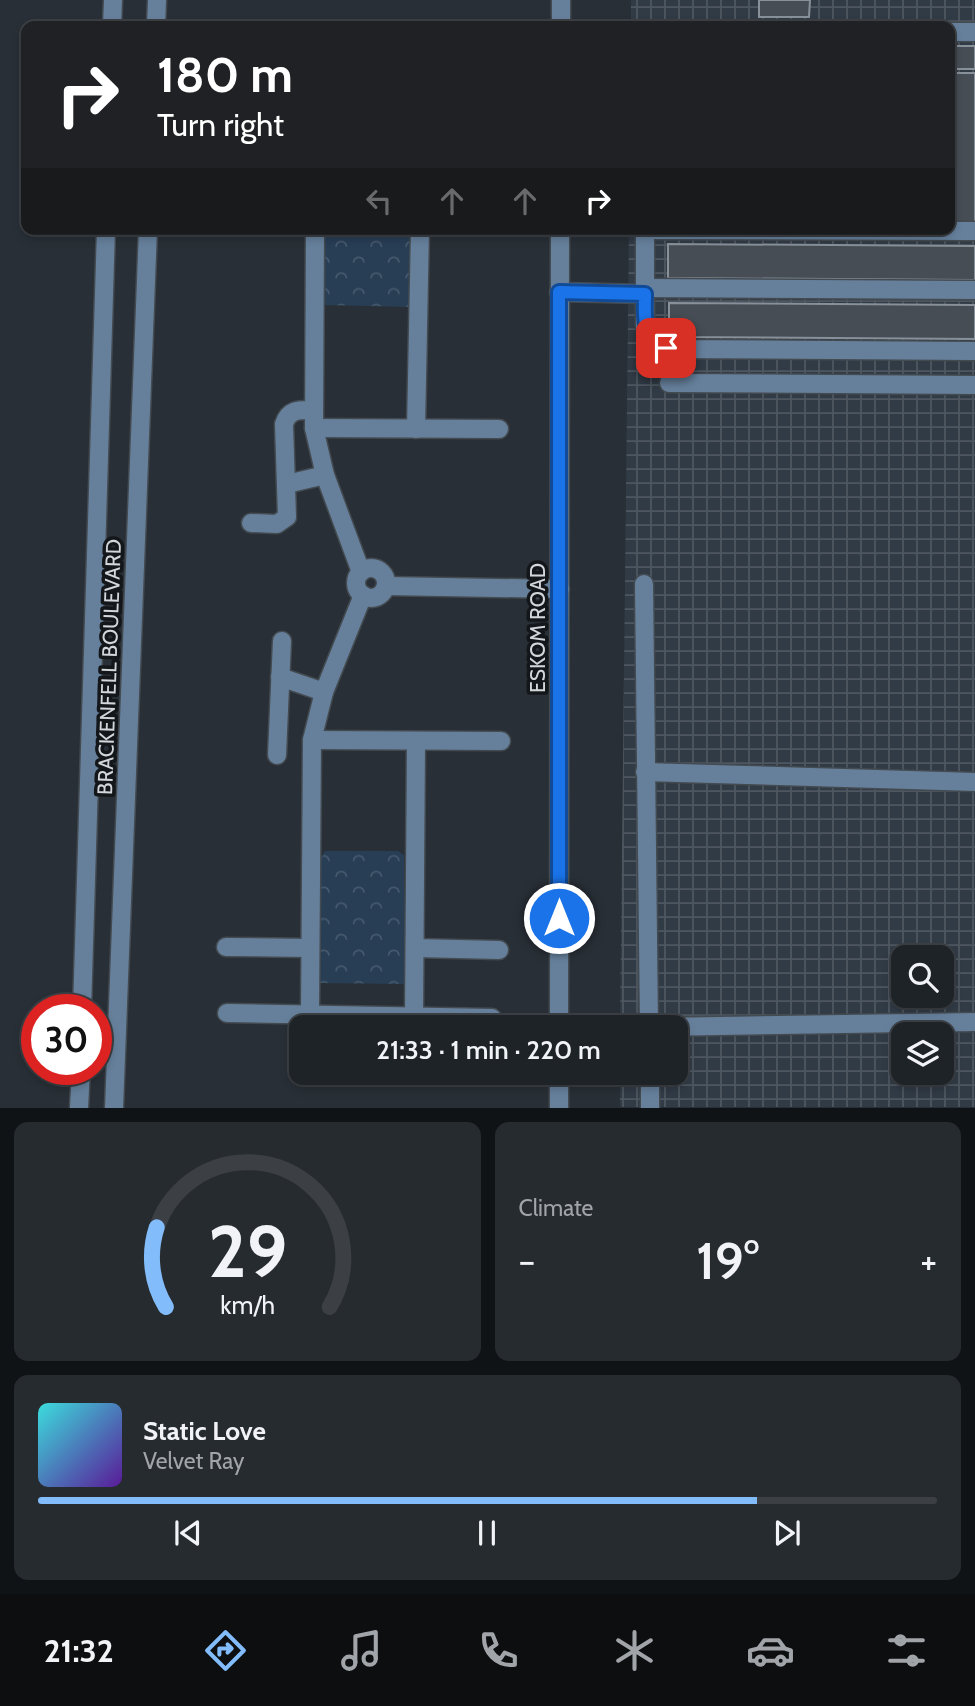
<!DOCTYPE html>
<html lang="en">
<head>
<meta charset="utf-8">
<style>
  body { margin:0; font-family:Cabin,sans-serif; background:#262b30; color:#f1f3f6; height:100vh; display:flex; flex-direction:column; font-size:26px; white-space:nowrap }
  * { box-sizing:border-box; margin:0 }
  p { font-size:23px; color:#a1a4a8 }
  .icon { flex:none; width:38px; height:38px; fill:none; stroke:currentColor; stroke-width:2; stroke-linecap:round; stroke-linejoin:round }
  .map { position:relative; height:1108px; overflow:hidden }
  .panel { display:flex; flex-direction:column; gap:14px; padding:14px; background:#101316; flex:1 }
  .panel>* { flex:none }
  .guide { position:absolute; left:21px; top:21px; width:934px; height:214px; border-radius:14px; box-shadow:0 4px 10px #0003,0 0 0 2px #3c4045; background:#202124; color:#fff; overflow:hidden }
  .fabs { position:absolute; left:891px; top:945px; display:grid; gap:14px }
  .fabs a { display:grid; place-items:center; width:63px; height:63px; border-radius:14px; background:#1e2328; box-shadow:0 4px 10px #0003,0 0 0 2px #3c4045; font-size:35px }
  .speed { position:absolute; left:21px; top:994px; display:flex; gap:14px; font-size:35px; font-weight:700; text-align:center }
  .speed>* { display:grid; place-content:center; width:91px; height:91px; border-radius:50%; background:#1e2328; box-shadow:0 4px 10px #0003,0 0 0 2px #3c4045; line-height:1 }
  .speed .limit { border:10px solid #d22; background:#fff; color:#111 }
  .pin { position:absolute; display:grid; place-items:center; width:60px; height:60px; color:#fff; margin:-30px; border-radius:14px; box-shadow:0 4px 10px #0006 }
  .me { position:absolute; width:77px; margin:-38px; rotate:0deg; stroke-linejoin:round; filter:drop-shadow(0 0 5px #0008) }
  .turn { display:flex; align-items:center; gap:24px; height:147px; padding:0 21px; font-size:32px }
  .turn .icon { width:91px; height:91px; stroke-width:2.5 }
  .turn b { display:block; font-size:49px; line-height:60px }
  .lanes { display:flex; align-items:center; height:66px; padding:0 21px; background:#0003; justify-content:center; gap:35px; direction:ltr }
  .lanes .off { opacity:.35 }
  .big { font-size:52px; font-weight:600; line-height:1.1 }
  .panel .card { flex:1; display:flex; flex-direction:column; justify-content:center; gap:10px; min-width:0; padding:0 24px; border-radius:14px; background:#262b30 }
  .panel .dial { align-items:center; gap:0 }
  .dial svg { height:182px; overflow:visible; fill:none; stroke:#3c4045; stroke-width:7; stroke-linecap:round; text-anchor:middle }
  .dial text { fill:#f1f3f6; stroke:none }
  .song { display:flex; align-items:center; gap:21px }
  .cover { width:84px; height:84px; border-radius:10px; background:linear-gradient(135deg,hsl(180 70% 55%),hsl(270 70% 35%)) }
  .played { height:7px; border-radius:4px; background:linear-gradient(90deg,#82bcfa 80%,#3c4045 80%) }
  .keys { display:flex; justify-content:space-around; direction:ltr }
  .heat { display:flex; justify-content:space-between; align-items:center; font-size:38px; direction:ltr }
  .panel .tiles { flex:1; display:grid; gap:14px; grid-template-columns:1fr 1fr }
  .card:last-child { grid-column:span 2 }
  .trip { position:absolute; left:289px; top:1015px; width:399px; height:70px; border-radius:14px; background:#1e2328; box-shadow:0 4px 10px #0003,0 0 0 2px #3c4045; font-weight:600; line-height:70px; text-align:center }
  .dock { display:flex; height:112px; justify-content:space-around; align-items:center; background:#0c0e10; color:#a1a4a8 }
  .dock .icon { width:49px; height:49px }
  .dock .current { color:#82bcfa }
  .dock b { font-size:32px; color:#f1f3f6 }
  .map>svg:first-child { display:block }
</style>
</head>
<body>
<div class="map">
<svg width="975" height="1108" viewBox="0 0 975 1108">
  <defs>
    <pattern id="industrial-grid" width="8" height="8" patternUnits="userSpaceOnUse" patternTransform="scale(1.75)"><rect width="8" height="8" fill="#313b46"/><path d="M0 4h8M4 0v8" fill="none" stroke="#4e5760"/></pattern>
    <pattern id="forest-crowns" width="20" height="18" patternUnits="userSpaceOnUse" patternTransform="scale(1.75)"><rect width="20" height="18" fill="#283e55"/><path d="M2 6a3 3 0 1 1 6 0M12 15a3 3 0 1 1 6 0" fill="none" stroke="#46596d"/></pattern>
  </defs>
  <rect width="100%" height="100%" fill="#282f36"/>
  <path fill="url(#industrial-grid)" fill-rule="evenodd" d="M631 0H975V1107H620V1073H676V1027H620L629 229H950V26H631ZM903 957H942V996H903ZM903 1034H942V1073H903Z"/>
  <g fill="url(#forest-crowns)">
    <polygon points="325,229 410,229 409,307 324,305"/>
    <polygon points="325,851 398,851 404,855 405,984 319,983 320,860"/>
  </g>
  <g fill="#464d55" stroke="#889099" stroke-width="2">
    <polygon points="759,0 810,0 809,17 759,17"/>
    <rect x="950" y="46" width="25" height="23"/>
    <rect x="950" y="73" width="25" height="149"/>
    <polygon points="668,244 975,246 975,280 668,278"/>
    <polygon points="669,303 975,305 975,339 669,337"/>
  </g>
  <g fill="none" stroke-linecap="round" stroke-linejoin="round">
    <defs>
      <g id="minor">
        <polyline points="112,26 113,0"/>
        <polyline points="156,26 157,0"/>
        <polyline points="561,26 561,0"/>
        <polyline points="950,32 975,32"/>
        <polyline points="315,229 314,428 325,475 361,572"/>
        <path d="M645 229V326C650 341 658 347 673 349L975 351"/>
        <polyline points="645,230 975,231"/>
        <polyline points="645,288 975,290"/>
        <polyline points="559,292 645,294"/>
        <polyline points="669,383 975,385"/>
        <polyline points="314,428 499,429"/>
        <polyline points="416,429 420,229"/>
        <polyline points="287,484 325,475"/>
        <path d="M251 523 277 524 287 517 284 424C289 409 299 410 313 410"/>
        <circle cx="371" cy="583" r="15"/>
        <polyline points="644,584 649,1027"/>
        <polyline points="386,586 560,589"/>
        <polyline points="280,677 324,692"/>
        <polyline points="312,740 501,741"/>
        <polyline points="277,755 282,641"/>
        <polyline points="645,772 975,782"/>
        <polyline points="226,947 310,948"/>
        <polyline points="415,948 499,950"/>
        <polyline points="82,1010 106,229"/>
        <polyline points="227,1013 492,1018"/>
        <polyline points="310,1014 312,740 324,692 363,595"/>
        <polyline points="414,1016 416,741"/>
        <polyline points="559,1027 560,229"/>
        <polyline points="659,1027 975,1022"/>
        <polyline points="650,1073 650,1108"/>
        <polyline points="79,1108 81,1069"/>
        <polyline points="114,1108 148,229"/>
        <polyline points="559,1108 559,1073"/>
      </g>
    </defs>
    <use href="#minor" stroke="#434a50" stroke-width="21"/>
    <use href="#minor" stroke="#66809c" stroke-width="18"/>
  </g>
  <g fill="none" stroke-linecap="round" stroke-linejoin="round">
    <defs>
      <path id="route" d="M559 918V292L645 294C645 316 641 340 666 348"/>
    </defs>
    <use href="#route" stroke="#114b97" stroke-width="18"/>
    <use href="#route" stroke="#1a73e8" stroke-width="12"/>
  </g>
  <g text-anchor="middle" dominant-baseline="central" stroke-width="7" stroke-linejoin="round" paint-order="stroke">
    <g font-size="21" fill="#d2d7db" stroke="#14171a">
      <text transform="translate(537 628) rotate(-90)">ESKOM ROAD</text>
      <text transform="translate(109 667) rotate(-88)">BRACKENFELL BOULEVARD</text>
    </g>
  </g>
</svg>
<div class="fabs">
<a><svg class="icon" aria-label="search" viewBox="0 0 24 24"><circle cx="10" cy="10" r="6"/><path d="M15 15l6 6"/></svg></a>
<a><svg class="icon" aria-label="layers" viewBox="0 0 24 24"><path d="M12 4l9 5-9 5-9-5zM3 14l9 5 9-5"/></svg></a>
</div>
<div class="speed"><div class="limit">30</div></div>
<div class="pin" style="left:666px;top:348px;background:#d93025"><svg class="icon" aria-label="arrive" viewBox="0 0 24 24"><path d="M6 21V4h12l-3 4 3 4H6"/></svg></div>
<svg class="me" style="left:559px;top:918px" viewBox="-20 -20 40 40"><circle r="17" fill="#1a73e8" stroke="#fff" stroke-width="3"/><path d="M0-11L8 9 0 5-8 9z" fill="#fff"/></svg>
<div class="trip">21:33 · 1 min · 220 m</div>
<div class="guide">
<div class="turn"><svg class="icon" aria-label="right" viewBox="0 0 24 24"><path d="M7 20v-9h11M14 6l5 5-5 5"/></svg><div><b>180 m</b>Turn right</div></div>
<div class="lanes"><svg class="icon off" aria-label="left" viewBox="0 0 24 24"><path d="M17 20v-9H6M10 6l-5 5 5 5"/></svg><svg class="icon off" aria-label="ahead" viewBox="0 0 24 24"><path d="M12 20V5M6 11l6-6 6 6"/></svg><svg class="icon off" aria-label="ahead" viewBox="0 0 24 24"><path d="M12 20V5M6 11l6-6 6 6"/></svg><svg class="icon" aria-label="right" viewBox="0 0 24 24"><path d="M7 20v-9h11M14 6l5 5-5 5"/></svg></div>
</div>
</div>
<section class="panel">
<div class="tiles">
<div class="card dial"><svg viewBox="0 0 100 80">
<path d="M14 69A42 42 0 1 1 86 69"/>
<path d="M14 69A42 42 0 0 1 10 34" stroke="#82bcfa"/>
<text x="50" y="56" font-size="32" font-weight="700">29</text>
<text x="50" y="72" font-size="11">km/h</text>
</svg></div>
<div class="card"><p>Climate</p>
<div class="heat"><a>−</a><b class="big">19°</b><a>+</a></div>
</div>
<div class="card">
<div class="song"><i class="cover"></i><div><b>Static Love</b><p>Velvet Ray</p></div></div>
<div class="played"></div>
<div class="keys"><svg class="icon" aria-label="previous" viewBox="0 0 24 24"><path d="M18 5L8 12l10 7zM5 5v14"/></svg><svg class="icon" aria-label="pause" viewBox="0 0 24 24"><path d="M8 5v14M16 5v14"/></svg><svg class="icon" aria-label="next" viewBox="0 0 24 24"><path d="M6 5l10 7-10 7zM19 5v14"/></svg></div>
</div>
</div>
</section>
<nav class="dock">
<b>21:32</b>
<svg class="icon current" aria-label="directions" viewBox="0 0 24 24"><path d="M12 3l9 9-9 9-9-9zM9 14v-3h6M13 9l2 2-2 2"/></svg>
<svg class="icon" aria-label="music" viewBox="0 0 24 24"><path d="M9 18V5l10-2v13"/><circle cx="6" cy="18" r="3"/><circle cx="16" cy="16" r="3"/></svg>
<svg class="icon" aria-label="phone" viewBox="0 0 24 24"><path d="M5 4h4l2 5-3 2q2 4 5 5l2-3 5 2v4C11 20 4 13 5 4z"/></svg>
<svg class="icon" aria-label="climate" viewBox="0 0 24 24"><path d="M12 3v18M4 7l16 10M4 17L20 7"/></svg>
<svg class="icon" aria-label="car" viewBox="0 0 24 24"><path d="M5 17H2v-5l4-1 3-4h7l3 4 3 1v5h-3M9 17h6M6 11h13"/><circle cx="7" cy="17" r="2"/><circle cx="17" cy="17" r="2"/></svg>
<svg class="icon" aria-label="filters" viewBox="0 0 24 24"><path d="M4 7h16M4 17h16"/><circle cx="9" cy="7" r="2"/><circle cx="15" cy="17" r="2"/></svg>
</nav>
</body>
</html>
